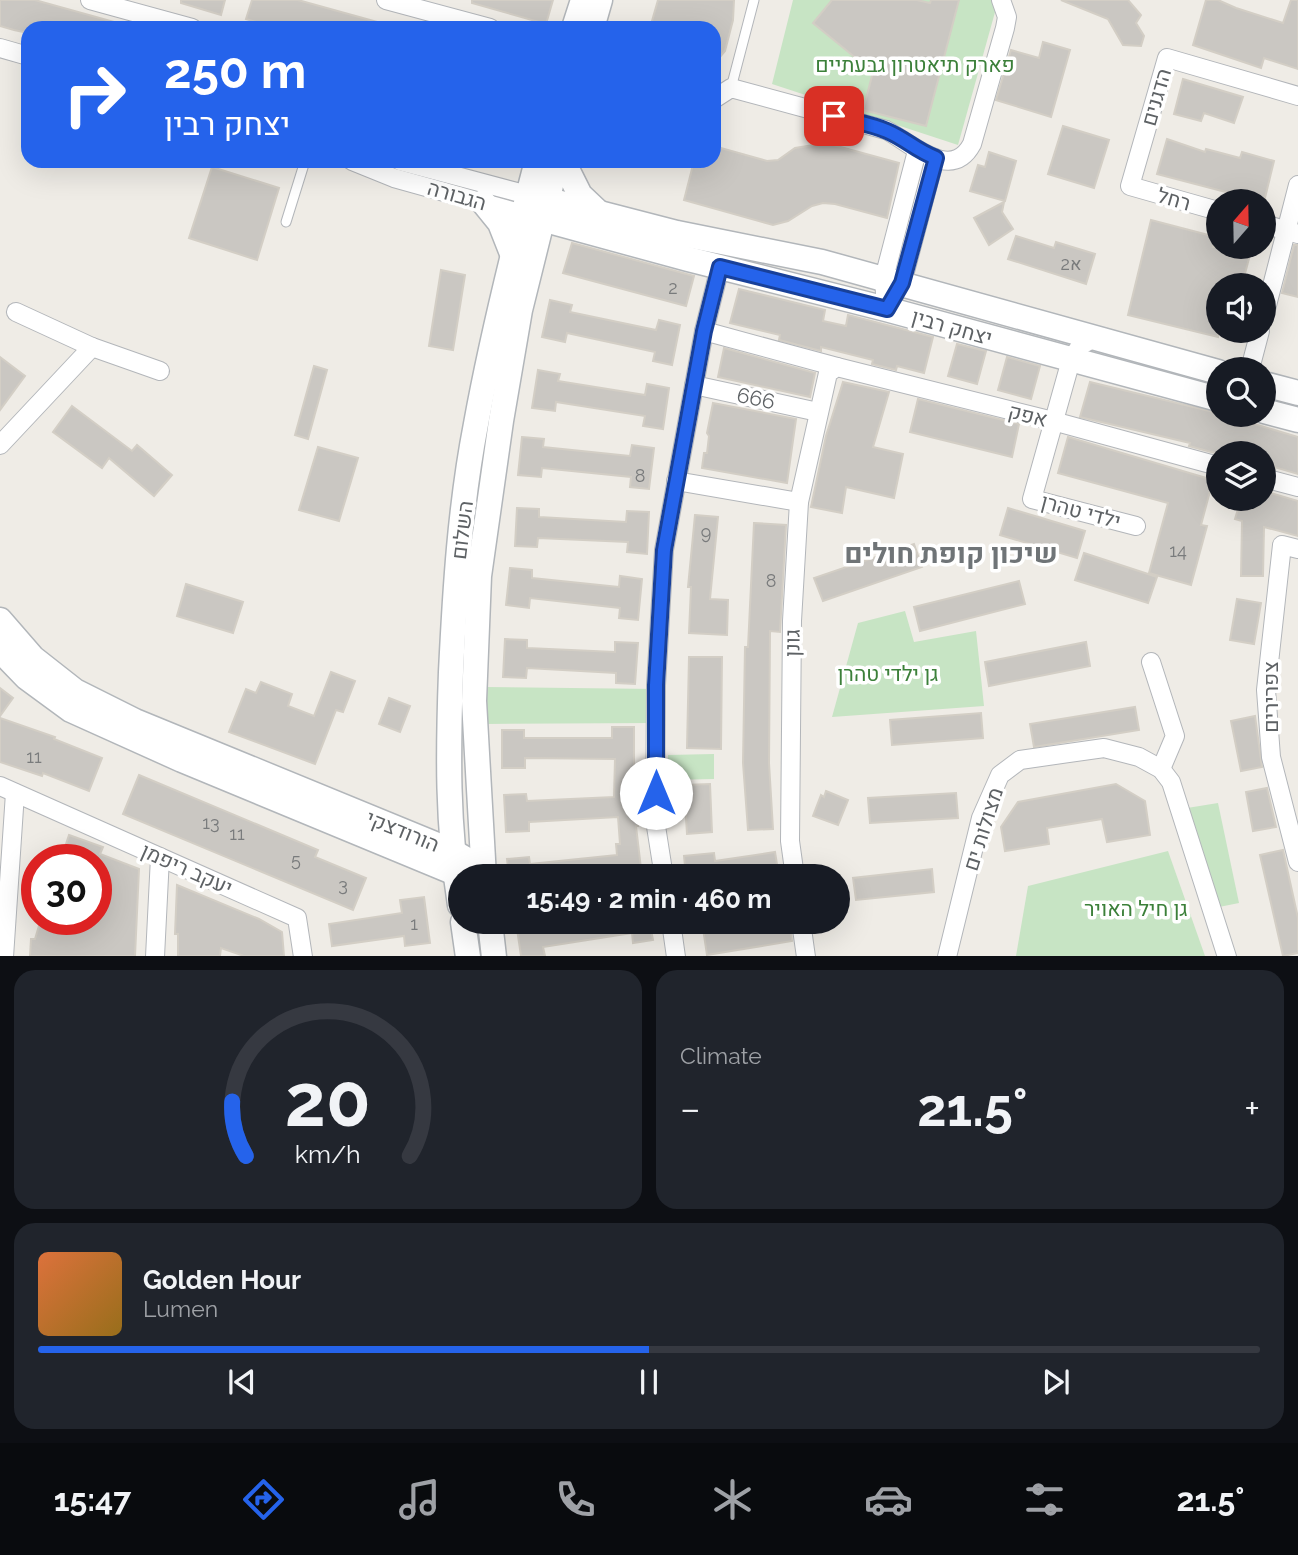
<!DOCTYPE html>
<html lang="en">
<head>
<meta charset="utf-8">
<style>
  body { margin:0; font-family:Raleway,Heebo,sans-serif; background:#20242c; color:#f1f3f6; height:100vh; display:flex; flex-direction:column; font-size:26px; white-space:nowrap }
  * { box-sizing:border-box; margin:0 }
  p { font-size:23px; color:#9ea1a6 }
  .icon { flex:none; width:38px; height:38px; fill:none; stroke:currentColor; stroke-width:2; stroke-linecap:round; stroke-linejoin:round }
  .map { position:relative; height:956px; overflow:hidden }
  .panel { display:flex; flex-direction:column; gap:14px; padding:14px; background:#0d0f14; flex:1 }
  .panel>* { flex:none }
  .hud { position:absolute; left:21px; top:21px; width:700px; height:147px; border-radius:21px; box-shadow:0 7px 28px #0002; background:#2563eb; color:#fff; overflow:hidden }
  .needle { width:46px; rotate:20deg }
  .buttons { position:absolute; left:1206px; top:189px; display:grid; gap:14px }
  .buttons a { display:grid; place-items:center; width:70px; height:70px; border-radius:50%; background:#171b24; box-shadow:0 7px 28px #0002; font-size:35px }
  .speed { position:absolute; left:21px; top:844px; display:flex; gap:14px; font-size:35px; font-weight:700; text-align:center }
  .speed>* { display:grid; place-content:center; width:91px; height:91px; border-radius:50%; background:#171b24; box-shadow:0 7px 28px #0002; line-height:1 }
  .speed .limit { border:10px solid #d22; background:#fff; color:#111 }
  .pin { position:absolute; display:grid; place-items:center; width:60px; height:60px; color:#fff; margin:-30px; border-radius:14px; box-shadow:0 4px 10px #0006 }
  .me { position:absolute; width:77px; margin:-38px; rotate:0deg; stroke-linejoin:round; filter:drop-shadow(0 0 5px #0008) }
  .turn { display:flex; align-items:center; gap:24px; height:147px; padding:0 28px; font-size:32px }
  .turn .icon { width:91px; height:91px; stroke-width:2.5 }
  .turn b { display:block; font-size:49px; line-height:60px }
  .big { font-size:52px; font-weight:700; line-height:1.1 }
  .panel .tile { flex:1; display:flex; flex-direction:column; justify-content:center; gap:10px; min-width:0; padding:0 24px; border-radius:21px; background:#20242c }
  .panel .dial { align-items:center; gap:0 }
  .dial svg { height:182px; overflow:visible; fill:none; stroke:#363941; stroke-width:7; stroke-linecap:round; text-anchor:middle }
  .dial text { fill:#f1f3f6; stroke:none }
  .song { display:flex; align-items:center; gap:21px }
  .cover { width:84px; height:84px; border-radius:10px; background:linear-gradient(135deg,hsl(20 70% 55%),hsl(40 70% 35%)) }
  .played { height:7px; border-radius:4px; background:linear-gradient(90deg,#2563eb 50%,#363941 50%) }
  .keys { display:flex; justify-content:space-around; direction:ltr }
  .heat { display:flex; justify-content:space-between; align-items:center; font-size:38px; direction:ltr }
  .panel .tiles { flex:1; display:grid; gap:14px; grid-template-columns:1fr 1fr }
  .tile:last-child { grid-column:span 2 }
  .trip { position:absolute; left:448px; top:864px; width:402px; height:70px; border-radius:35px; background:#171b24; box-shadow:0 7px 28px #0002; font-weight:700; line-height:70px; text-align:center }
  .dock { display:flex; height:112px; justify-content:space-around; align-items:center; background:#090b0e; color:#9ea1a6 }
  .dock .icon { width:49px; height:49px }
  .dock .selected { color:#2563eb }
  .dock b { font-size:32px; color:#f1f3f6 }
  .map>svg:first-child { display:block }
</style>
</head>
<body>
<div class="map">
<svg width="1298" height="957" viewBox="0 0 1298 957">
  <rect width="100%" height="100%" fill="#efece6"/>
  <g fill="#c7e4c4">
    <polygon points="793,0 993,0 997,5 958,145 772,84"/>
    <polygon points="905,611 914,642 976,631 984,706 832,717 858,623"/>
    <polygon points="486,687 656,689 656,723 486,724"/>
    <polygon points="714,754 714,779 668,780 668,755"/>
    <polygon points="1218,803 1239,903 1214,908 1181,809"/>
    <polygon points="1168,851 1205,956 1016,956 1028,886"/>
  </g>
  <g fill="#cac7c2" stroke="#d3cec5" stroke-width="2">
    <polygon points="0,0 35,0 125,25 125,28 28,28 28,33 14,30 0,26"/>
    <polygon points="181,0 225,0 221,15 181,3"/>
    <polygon points="252,0 298,0 388,25 387,28 276,28 246,19"/>
    <polygon points="472,0 553,0 546,24 472,3"/>
    <polygon points="658,0 734,0 733,20 725,51 714,64 714,28 650,28"/>
    <polygon points="832,0 917,0 930,3 931,0 959,0 926,126 863,110 873,72 813,23"/>
    <polygon points="1061,0 1128,0 1141,15 1136,23 1144,36 1141,46 1123,45 1108,19"/>
    <polygon points="1206,0 1218,0 1236,8 1283,23 1291,0 1298,0 1298,69 1264,58 1261,68 1193,45"/>
    <polygon points="1043,42 1070,50 1051,117 996,100 1011,50 1039,58"/>
    <polygon points="1183,79 1243,97 1234,123 1204,113 1201,121 1174,114"/>
    <polygon points="1063,126 1109,140 1094,188 1048,174"/>
    <polygon points="1167,139 1205,152 1206,149 1240,158 1242,152 1274,161 1264,202 1157,174"/>
    <polygon points="826,143 899,163 887,218 835,204 823,203 812,206 788,221 773,225 684,200 694,161 714,161 714,146 767,161 778,160 795,148"/>
    <polygon points="989,152 1016,161 1005,201 970,191 978,165 985,167"/>
    <polygon points="212,167 279,188 257,260 189,238"/>
    <polygon points="1004,202 1002,212 1013,229 989,245 974,218"/>
    <polygon points="1151,220 1216,237 1213,247 1252,247 1242,285 1218,285 1218,337 1128,315"/>
    <polygon points="1016,236 1054,248 1056,242 1095,254 1086,284 1008,259"/>
    <polygon points="572,243 694,276 686,306 563,273"/>
    <polygon points="1294,245 1298,245 1298,297 1282,293"/>
    <polygon points="441,270 465,275 453,350 429,346"/>
    <polygon points="739,289 825,310 823,321 846,326 848,315 933,337 924,373 897,366 896,370 872,364 873,360 821,347 821,351 779,340 780,335 730,323"/>
    <polygon points="550,300 572,305 570,312 656,330 659,320 680,325 672,365 653,361 655,352 567,333 565,342 542,337"/>
    <polygon points="957,344 986,351 977,384 948,376"/>
    <polygon points="724,348 815,373 810,397 718,377"/>
    <polygon points="0,357 25,376 0,410"/>
    <polygon points="1007,357 1040,366 1031,399 998,390"/>
    <polygon points="314,366 327,370 308,439 295,435"/>
    <polygon points="538,370 560,374 558,381 645,395 647,384 669,388 663,429 643,426 645,416 556,402 555,411 532,408"/>
    <polygon points="843,382 889,392 873,447 903,454 894,498 846,487 842,513 811,507 826,436"/>
    <polygon points="1090,382 1218,413 1298,437 1298,474 1264,464 1264,453 1215,453 1189,446 1190,443 1080,417"/>
    <polygon points="918,399 1019,424 1012,457 910,432"/>
    <polygon points="713,403 796,419 787,483 702,468 704,453 707,453 709,436 707,433"/>
    <polygon points="72,406 132,451 137,445 172,475 154,496 109,458 102,468 53,432"/>
    <polygon points="522,437 544,439 543,447 630,456 632,445 654,448 649,489 630,487 631,477 542,468 541,477 518,475"/>
    <polygon points="1068,437 1213,480 1201,525 1207,526 1191,585 1149,573 1168,503 1058,473"/>
    <polygon points="318,447 358,458 339,521 299,510"/>
    <polygon points="1264,491 1298,501 1298,536 1264,527 1263,576 1241,576 1242,521 1235,519 1241,499 1264,499"/>
    <polygon points="517,508 539,509 539,517 626,522 627,511 649,512 647,554 627,552 628,542 538,538 537,547 515,546"/>
    <polygon points="1008,508 1085,531 1077,558 1000,535"/>
    <polygon points="695,515 718,517 710,599 728,600 727,635 689,633 691,587 688,587"/>
    <polygon points="754,523 786,525 780,632 770,631 769,763 773,829 748,830 743,763 745,647 748,647"/>
    <polygon points="914,544 922,567 823,601 814,578"/>
    <polygon points="1084,553 1157,577 1148,603 1075,580"/>
    <polygon points="510,568 532,570 532,578 619,587 620,576 642,579 638,620 619,618 620,608 530,598 529,608 506,605"/>
    <polygon points="1019,581 1025,604 920,631 914,607"/>
    <polygon points="186,584 243,602 233,633 177,616"/>
    <polygon points="1237,599 1261,603 1254,644 1230,640"/>
    <polygon points="505,639 527,640 527,648 615,652 615,642 638,643 635,684 616,683 616,673 527,668 526,678 503,677"/>
    <polygon points="1086,642 1090,666 989,686 985,662"/>
    <polygon points="689,657 722,657 721,749 687,748"/>
    <polygon points="331,672 355,681 343,712 336,710 315,764 229,732 246,689 256,693 261,682 292,694 288,706 314,716"/>
    <polygon points="0,688 13,698 0,716"/>
    <polygon points="389,698 410,706 400,732 379,724"/>
    <polygon points="1135,707 1139,730 1034,747 1030,724"/>
    <polygon points="981,713 983,738 892,745 890,720"/>
    <polygon points="1255,716 1262,767 1241,771 1231,721"/>
    <polygon points="0,718 55,737 54,739 102,758 89,791 43,773 42,776 0,762"/>
    <polygon points="612,727 634,727 634,785 638,826 636,826 642,877 509,877 507,859 529,857 530,864 617,855 616,844 620,844 618,817 529,822 529,831 506,832 504,795 526,794 527,801 614,797 615,759 525,758 525,768 502,768 502,730 524,730 524,738 612,738"/>
    <polygon points="139,775 318,850 315,857 366,878 353,910 123,814"/>
    <polygon points="710,784 712,832 687,834 684,785"/>
    <polygon points="1116,784 1145,801 1150,835 1107,842 1102,819 1047,828 1049,844 1005,851 1001,827 1018,802"/>
    <polygon points="1267,788 1276,827 1253,831 1246,792"/>
    <polygon points="826,791 848,800 838,825 813,816 821,795 824,797"/>
    <polygon points="956,793 958,818 870,823 868,798"/>
    <polygon points="69,835 103,847 100,854 139,869 135,956 30,956 31,939 35,939 41,919 96,919 96,859 61,859"/>
    <polygon points="1283,850 1298,918 1298,953 1283,956 1260,855"/>
    <polygon points="775,852 779,877 686,877 684,856 714,853 715,861"/>
    <polygon points="932,869 934,892 856,900 853,878"/>
    <polygon points="177,885 259,919 282,932 284,956 244,956 221,948 220,956 178,956 178,934 175,934"/>
    <polygon points="424,897 430,943 405,946 404,936 332,946 329,924 402,913 400,900"/>
    <polygon points="516,922 538,922 539,927 569,922 659,922 660,929 651,930 653,940 633,943 632,933 543,947 545,956 521,956"/>
    <polygon points="702,922 790,922 792,941 707,955"/>
  </g>
  <g fill="none" stroke-linecap="round" stroke-linejoin="round">
    <defs>
      <g id="lane">
        <polyline points="731,88 754,0"/>
        <polyline points="286,222 305,161"/>
      </g>
      <g id="street">
        <polyline points="90,0 192,28"/>
        <polyline points="386,0 490,28"/>
        <polyline points="0,48 28,56"/>
        <path d="M714 99 731 88 886 130C911 143 951 183 972 144L1005 28 1007 17 1001 0"/>
        <polyline points="352,161 394,178 523,214"/>
        <polyline points="400,161 528,195"/>
        <polyline points="1218,211 1130,186 1167,58 1298,96"/>
        <polyline points="1264,224 1298,234"/>
        <polyline points="897,292 902,283 935,158"/>
        <polyline points="886,309 884,278 917,151"/>
        <polyline points="16,312 92,347 160,371"/>
        <polyline points="1264,317 1298,185"/>
        <polyline points="704,331 837,367"/>
        <polyline points="1094,338 1080,346 1071,360 1032,499 1136,526"/>
        <polyline points="1250,369 1260,331"/>
        <polyline points="694,385 818,412"/>
        <polyline points="0,445 92,347"/>
        <polyline points="1264,478 1298,487"/>
        <polyline points="676,481 799,502"/>
        <polyline points="1298,549 1282,545 1266,690 1271,757 1298,862"/>
        <polyline points="1151,662 1175,736 1161,769"/>
        <polyline points="0,786 297,918 303,957"/>
        <polyline points="664,877 655,820 656,685 664,550 704,331 720,267"/>
        <polyline points="795,877 790,841 792,621 799,502 828,373 837,367 1053,421 1218,466"/>
        <polyline points="671,922 676,957"/>
        <polyline points="801,922 806,957"/>
        <polyline points="4,957 15,793"/>
        <polyline points="155,957 160,857"/>
        <polyline points="947,957 981,818 1000,775 1020,760 1104,748 1139,757 1161,769 1171,782 1227,957"/>
      </g>
      <g id="secondary">
        <polyline points="574,28 583,0"/>
        <polyline points="592,28 600,0"/>
        <polyline points="563,161 580,195 599,213"/>
        <polyline points="534,196 677,233 822,262 1218,372"/>
        <polyline points="483,202 500,223 513,256"/>
        <polyline points="527,215 688,259 886,309 1218,399"/>
        <polyline points="1264,384 1298,393"/>
        <polyline points="1264,411 1298,420"/>
        <polyline points="0,620 33,658 75,691 135,721 452,851 464,858"/>
        <polyline points="0,650 26,677 71,710 182,760 455,873 469,871"/>
        <polyline points="484,877 474,701 479,576 501,421 520,310 557,161"/>
        <path d="M460 905C447 823 448 754 451 672 455 590 460 506 476 424 492 336 514 248 537 161"/>
        <polyline points="463,922 468,957"/>
        <polyline points="490,922 494,957"/>
      </g>
    </defs>
    <use href="#lane" stroke="#b3b6ba" stroke-width="11"/>
    <use href="#street" stroke="#b3b6ba" stroke-width="20"/>
    <use href="#secondary" stroke="#b2b6ba" stroke-width="27"/>
    <use href="#lane" stroke="#fff" stroke-width="9"/>
    <use href="#street" stroke="#fff" stroke-width="18"/>
    <use href="#secondary" stroke="#fff" stroke-width="24"/>
  </g>
  <g fill="none" stroke-linecap="round" stroke-linejoin="round">
    <defs>
      <path id="route" d="M656 793V685L664 550 704 331 720 267 887 309 902 283 936 158C915 150 906 139 887 131 871 124 851 121 834 116"/>
    </defs>
    <use href="#route" stroke="#184099" stroke-width="18"/>
    <use href="#route" stroke="#2563eb" stroke-width="12"/>
  </g>
  <g text-anchor="middle" dominant-baseline="central" stroke-width="7" stroke-linejoin="round" paint-order="stroke">
    <g font-size="18" fill="#797b7c">
      <text x="1071" y="263">2א</text>
      <text x="673" y="287">2</text>
      <text x="640" y="475">8</text>
      <text x="706" y="532">9</text>
      <text x="1178" y="550">14</text>
      <text x="771" y="580">8</text>
      <text x="34" y="756">11</text>
      <text x="211" y="822">13</text>
      <text x="237" y="833">11</text>
      <text x="296" y="859">5</text>
      <text x="343" y="884">3</text>
      <text x="414" y="923">1</text>
    </g>
    <g font-size="21" fill="#3c803a" stroke="#fff">
      <text x="915" y="64">פארק תיאטרון גבעתיים</text>
      <text x="888" y="673">גן ילדי טהרן</text>
      <text x="1136" y="908">גן חיל האויר</text>
    </g>
    <g font-size="21" fill="#5e6265" stroke="#fff">
      <text transform="translate(1156 97) rotate(-74)">הדגנים</text>
      <text transform="translate(457 195) rotate(16)">הגבורה</text>
      <text transform="translate(1174 199) rotate(16)">רחל</text>
      <text transform="translate(952 327) rotate(16)">יצחק רבין</text>
      <text transform="translate(756 398) rotate(12)">666</text>
      <text transform="translate(1028 415) rotate(14)">אפק</text>
      <text transform="translate(1081 511) rotate(15)">ילדי טהרן</text>
      <text transform="translate(462 530) rotate(-83)">השלום</text>
      <text transform="translate(792 643) rotate(-89)">גונן</text>
      <text transform="translate(1270 697) rotate(-90)">צפרירים</text>
      <text transform="translate(983 829) rotate(-72)">מצולות ים</text>
      <text transform="translate(403 831) rotate(22)">הורודצקי</text>
      <text transform="translate(187 869) rotate(24)">יעקב ריפמן</text>
    </g>
    <g font-size="28" font-weight="bold" fill="#6f7477" stroke="#fff">
      <text x="951" y="553">שיכון קופת חולים</text>
    </g>
  </g>
</svg>
<div class="buttons">
<a><svg class="needle" viewBox="-14 -14 28 28"><path d="M0-13l5 13h-10z" fill="#e53935"/><path d="M0 13l5-13h-10z" fill="#9ea1a6"/></svg></a>
<a><svg class="icon" aria-label="sound" viewBox="0 0 24 24"><path d="M4 9h4l5-4v14l-5-4H4zM17 9q2 3 0 6"/></svg></a>
<a><svg class="icon" aria-label="search" viewBox="0 0 24 24"><circle cx="10" cy="10" r="6"/><path d="M15 15l6 6"/></svg></a>
<a><svg class="icon" aria-label="layers" viewBox="0 0 24 24"><path d="M12 4l9 5-9 5-9-5zM3 14l9 5 9-5"/></svg></a>
</div>
<div class="speed"><div class="limit">30</div></div>
<div class="pin" style="left:834px;top:116px;background:#d93025"><svg class="icon" aria-label="arrive" viewBox="0 0 24 24"><path d="M6 21V4h12l-3 4 3 4H6"/></svg></div>
<svg class="me" style="left:656px;top:793px" viewBox="-20 -20 40 40"><circle r="19" fill="#fff"/><path d="M0-13L10 11 0 6-10 11z" fill="#2563eb"/></svg>
<div class="trip">15:49 · 2 min · 460 m</div>
<div class="hud">
<div class="turn"><svg class="icon" aria-label="right" viewBox="0 0 24 24"><path d="M7 20v-9h11M14 6l5 5-5 5"/></svg><div><b>250 m</b>יצחק רבין</div></div>
</div>
</div>
<section class="panel">
<div class="tiles">
<div class="tile dial"><svg viewBox="0 0 100 80">
<path d="M14 69A42 42 0 1 1 86 69"/>
<path d="M14 69A42 42 0 0 1 8 45" stroke="#2563eb"/>
<text x="50" y="56" font-size="32" font-weight="700">20</text>
<text x="50" y="72" font-size="11">km/h</text>
</svg></div>
<div class="tile"><p>Climate</p>
<div class="heat"><a>−</a><b class="big">21.5°</b><a>+</a></div>
</div>
<div class="tile">
<div class="song"><i class="cover"></i><div><b>Golden Hour</b><p>Lumen</p></div></div>
<div class="played"></div>
<div class="keys"><svg class="icon" aria-label="previous" viewBox="0 0 24 24"><path d="M18 5L8 12l10 7zM5 5v14"/></svg><svg class="icon" aria-label="pause" viewBox="0 0 24 24"><path d="M8 5v14M16 5v14"/></svg><svg class="icon" aria-label="next" viewBox="0 0 24 24"><path d="M6 5l10 7-10 7zM19 5v14"/></svg></div>
</div>
</div>
</section>
<nav class="dock">
<b>15:47</b>
<svg class="icon selected" aria-label="directions" viewBox="0 0 24 24"><path d="M12 3l9 9-9 9-9-9zM9 14v-3h6M13 9l2 2-2 2"/></svg>
<svg class="icon" aria-label="music" viewBox="0 0 24 24"><path d="M9 18V5l10-2v13"/><circle cx="6" cy="18" r="3"/><circle cx="16" cy="16" r="3"/></svg>
<svg class="icon" aria-label="phone" viewBox="0 0 24 24"><path d="M5 4h4l2 5-3 2q2 4 5 5l2-3 5 2v4C11 20 4 13 5 4z"/></svg>
<svg class="icon" aria-label="climate" viewBox="0 0 24 24"><path d="M12 3v18M4 7l16 10M4 17L20 7"/></svg>
<svg class="icon" aria-label="car" viewBox="0 0 24 24"><path d="M5 17H2v-5l4-1 3-4h7l3 4 3 1v5h-3M9 17h6M6 11h13"/><circle cx="7" cy="17" r="2"/><circle cx="17" cy="17" r="2"/></svg>
<svg class="icon" aria-label="filters" viewBox="0 0 24 24"><path d="M4 7h16M4 17h16"/><circle cx="9" cy="7" r="2"/><circle cx="15" cy="17" r="2"/></svg>
<b>21.5°</b>
</nav>
</body>
</html>
